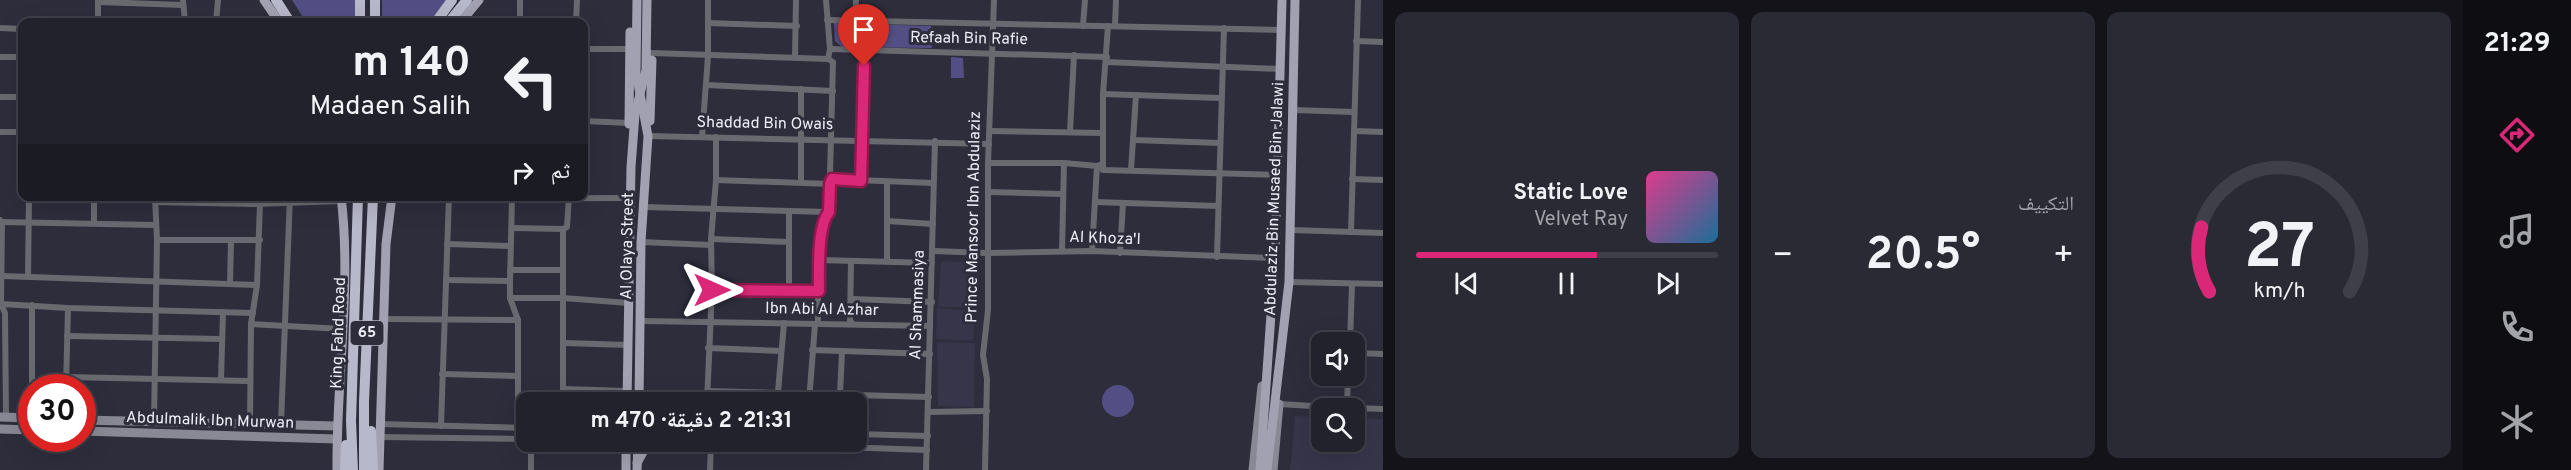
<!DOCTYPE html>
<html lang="ar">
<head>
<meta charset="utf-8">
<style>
  body { margin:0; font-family:Overpass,"Noto Naskh Arabic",sans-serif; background:#2a2a35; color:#f1f3f6; direction:rtl; height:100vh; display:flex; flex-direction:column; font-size:22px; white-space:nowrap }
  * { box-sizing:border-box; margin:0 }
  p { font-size:20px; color:#a2a4aa }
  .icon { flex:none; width:33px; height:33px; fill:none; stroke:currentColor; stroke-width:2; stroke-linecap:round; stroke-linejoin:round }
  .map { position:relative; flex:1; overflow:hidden; direction:ltr }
  .sheet { display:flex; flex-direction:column; gap:12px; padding:12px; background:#131319; width:1080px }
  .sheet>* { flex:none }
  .banner { position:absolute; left:18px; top:18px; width:570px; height:183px; border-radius:12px; box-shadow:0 6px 24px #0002,0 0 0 2px #3f3f49; direction:rtl; background:#22222d; color:#f1f3f6; overflow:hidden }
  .buttons { position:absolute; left:1311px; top:332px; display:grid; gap:12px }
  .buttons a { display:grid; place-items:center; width:54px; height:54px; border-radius:12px; background:#22222d; box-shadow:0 6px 24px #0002,0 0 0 2px #3f3f49; font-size:30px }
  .speed { position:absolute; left:18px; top:374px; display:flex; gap:12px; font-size:30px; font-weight:700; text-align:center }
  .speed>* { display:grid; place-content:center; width:78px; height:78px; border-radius:50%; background:#22222d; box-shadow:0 6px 24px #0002,0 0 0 2px #3f3f49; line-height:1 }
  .speed .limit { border:9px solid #d22; background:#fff; color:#111 }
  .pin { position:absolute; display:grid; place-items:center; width:51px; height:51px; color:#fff; margin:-62px -26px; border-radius:50% 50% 50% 0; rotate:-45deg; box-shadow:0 0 6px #0007 }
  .pin .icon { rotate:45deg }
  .me { position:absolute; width:66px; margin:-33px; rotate:90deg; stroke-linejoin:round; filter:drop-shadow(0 0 4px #0008) }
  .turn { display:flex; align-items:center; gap:21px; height:126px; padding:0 18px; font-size:27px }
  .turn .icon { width:78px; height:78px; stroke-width:2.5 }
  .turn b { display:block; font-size:42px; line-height:51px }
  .then { display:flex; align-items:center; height:57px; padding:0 18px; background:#0003; gap:12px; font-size:22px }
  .big { font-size:45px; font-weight:700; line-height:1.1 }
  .sheet .widget { flex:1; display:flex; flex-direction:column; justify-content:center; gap:9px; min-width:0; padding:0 21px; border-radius:12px; background:#2a2a35 }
  .sheet .dial { align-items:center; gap:0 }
  .dial svg { height:156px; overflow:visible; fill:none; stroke:#3f3f49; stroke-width:7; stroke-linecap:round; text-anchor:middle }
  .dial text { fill:#f1f3f6; stroke:none }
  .song { display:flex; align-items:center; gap:18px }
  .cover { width:72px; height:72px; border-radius:9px; background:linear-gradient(135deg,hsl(330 70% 55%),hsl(200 70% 35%)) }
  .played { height:6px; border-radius:3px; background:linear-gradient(90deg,#db2777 60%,#3f3f49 60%) }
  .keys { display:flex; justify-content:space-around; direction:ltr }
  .heat { display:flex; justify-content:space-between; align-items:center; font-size:33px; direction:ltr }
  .sheet .tiles { flex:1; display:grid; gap:12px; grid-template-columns:repeat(3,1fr) }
  .trip { position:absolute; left:516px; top:392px; width:351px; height:60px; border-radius:12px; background:#22222d; box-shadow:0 6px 24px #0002,0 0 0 2px #3f3f49; font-weight:700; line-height:60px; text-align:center; direction:rtl }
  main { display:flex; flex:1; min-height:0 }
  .menu { display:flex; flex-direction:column; width:108px; justify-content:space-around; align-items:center; background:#0e0e12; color:#a2a4aa }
  .menu .icon { width:42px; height:42px }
  .menu .selected { color:#db2777 }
  .menu b { font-size:27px; color:#f1f3f6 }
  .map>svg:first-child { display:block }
</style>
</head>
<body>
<main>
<nav class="menu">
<b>21:29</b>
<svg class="icon selected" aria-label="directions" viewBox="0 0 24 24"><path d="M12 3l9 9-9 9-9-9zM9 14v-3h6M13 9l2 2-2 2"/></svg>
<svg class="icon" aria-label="music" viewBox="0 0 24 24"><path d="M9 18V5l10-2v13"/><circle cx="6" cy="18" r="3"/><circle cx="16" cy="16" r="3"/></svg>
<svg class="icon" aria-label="phone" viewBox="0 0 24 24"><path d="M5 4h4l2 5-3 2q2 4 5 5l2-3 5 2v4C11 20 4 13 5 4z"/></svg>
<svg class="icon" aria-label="climate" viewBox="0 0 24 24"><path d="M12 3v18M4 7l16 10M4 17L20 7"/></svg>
</nav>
<section class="sheet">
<div class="tiles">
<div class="widget dial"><svg viewBox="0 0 100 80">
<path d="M14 69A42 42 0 1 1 86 69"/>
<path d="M14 69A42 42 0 0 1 10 36" stroke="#db2777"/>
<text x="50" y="56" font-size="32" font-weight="700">27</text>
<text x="50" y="72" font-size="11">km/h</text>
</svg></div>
<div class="widget"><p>التكييف</p>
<div class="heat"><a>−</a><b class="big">20.5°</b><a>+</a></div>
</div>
<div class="widget">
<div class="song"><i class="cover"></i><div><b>Static Love</b><p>Velvet Ray</p></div></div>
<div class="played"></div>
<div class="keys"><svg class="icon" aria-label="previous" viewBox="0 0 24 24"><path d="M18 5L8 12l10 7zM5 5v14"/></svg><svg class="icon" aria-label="pause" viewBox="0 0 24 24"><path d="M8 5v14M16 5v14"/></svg><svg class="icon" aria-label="next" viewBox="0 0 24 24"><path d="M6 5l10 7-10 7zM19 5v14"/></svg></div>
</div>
</div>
</section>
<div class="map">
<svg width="1383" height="470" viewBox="0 0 1383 470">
  <rect width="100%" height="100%" fill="#2d2d3c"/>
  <g fill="#36354a">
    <polygon points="941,261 978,263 980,307 938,307"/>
    <polygon points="937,308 975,311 973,341 936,339"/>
    <polygon points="937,342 975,343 974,407 938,406"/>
    <polygon points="1295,416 1321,417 1322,441 1354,441 1355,418 1383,419 1383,470 1290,470"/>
  </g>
  <g fill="#534f85">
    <polygon points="292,0 360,0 359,22 306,22"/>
    <polygon points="382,0 446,0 430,22 382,22"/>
    <polygon points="834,23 931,26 932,48 842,47 835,41"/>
    <polygon points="951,57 963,58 964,78 951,78"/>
    <circle cx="1118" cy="401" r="16"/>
  </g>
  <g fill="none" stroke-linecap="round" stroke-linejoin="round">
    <g stroke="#696970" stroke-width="6">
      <polyline points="183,0 185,22"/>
      <polyline points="826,0 830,49 828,59"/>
      <polyline points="98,2 183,5"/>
      <polyline points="827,20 1281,30"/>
      <polyline points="855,20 856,0"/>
      <polyline points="98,22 98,0"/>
      <polyline points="216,22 218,0"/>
      <polyline points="520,22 520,0"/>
      <polyline points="576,22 577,0"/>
      <polyline points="708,23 797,26"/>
      <polyline points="1083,26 1085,0"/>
      <polyline points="1108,26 1103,94 1103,170 1277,175"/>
      <polyline points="1115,26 1116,0"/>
      <polyline points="0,28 22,29"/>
      <polyline points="1356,41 1383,42"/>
      <polyline points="584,49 630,49"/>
      <polyline points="830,49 1107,57"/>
      <path d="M652 53 828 59 833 62 829 212C816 227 818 301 818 323"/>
      <polyline points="0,57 22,57"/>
      <polyline points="795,57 796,0"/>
      <polyline points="1106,62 1280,69"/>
      <polyline points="707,85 833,91"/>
      <polyline points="1103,94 1220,98"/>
      <polyline points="0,97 22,97"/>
      <polyline points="1293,110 1354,112"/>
      <polyline points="584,121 629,123"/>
      <polyline points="990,131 1103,133"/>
      <polyline points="1354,131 1383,132"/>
      <polyline points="0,132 22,132"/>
      <polyline points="1070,132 1074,55"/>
      <polyline points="648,136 989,144"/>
      <polyline points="702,137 708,56 708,0"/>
      <polyline points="1134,140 1220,143"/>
      <polyline points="988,163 1064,163 1097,166 1102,164"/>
      <polyline points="1131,170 1136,95"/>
      <polyline points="1352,179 1383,180"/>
      <polyline points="716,180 830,184 832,179 933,183"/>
      <polyline points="861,181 865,51"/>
      <polyline points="801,182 801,89"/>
      <polyline points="988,192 1062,194"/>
      <polyline points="392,199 631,198"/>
      <polyline points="512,199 510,281 510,298 518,320 518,427"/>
      <polyline points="155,202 253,204 342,201"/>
      <polyline points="1095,202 1218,206"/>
      <polyline points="643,207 829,212"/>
      <polyline points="0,220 2,222 1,304 5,313 6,417"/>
      <polyline points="887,221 933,224"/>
      <polyline points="1,222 155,225"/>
      <polyline points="94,223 94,196"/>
      <polyline points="512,228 563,229"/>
      <polyline points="1291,230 1383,233"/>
      <polyline points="1351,232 1358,0"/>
      <polyline points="711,239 789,242"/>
      <polyline points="157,240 260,240"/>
      <polyline points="641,242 711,245"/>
      <polyline points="447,244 509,246"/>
      <polyline points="933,251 986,253 1092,251 1275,258"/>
      <polyline points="1062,251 1064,163"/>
      <polyline points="1092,251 1097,166"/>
      <polyline points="1120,253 1123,203"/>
      <polyline points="1217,257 1224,28"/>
      <polyline points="819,260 932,263"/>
      <polyline points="887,261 887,182"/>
      <polyline points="851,262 850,321 853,324"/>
      <polyline points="510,270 563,270"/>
      <polyline points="2,276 257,285"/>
      <polyline points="28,276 29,196"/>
      <polyline points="446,280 510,281"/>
      <polyline points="1289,282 1383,284"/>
      <polyline points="230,284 231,240"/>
      <polyline points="712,290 819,291"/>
      <polyline points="789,290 789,211"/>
      <polyline points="510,298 563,298 629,303"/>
      <polyline points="852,299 932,302"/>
      <polyline points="1,304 68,308 253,313"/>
      <polyline points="32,305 32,387"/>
      <polyline points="383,319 518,320"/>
      <polyline points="642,321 930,326"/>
      <polyline points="251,324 343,329"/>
      <polyline points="67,336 222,339"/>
      <polyline points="1350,342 1352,284"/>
      <polyline points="564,343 628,345"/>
      <polyline points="708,348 781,351"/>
      <polyline points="812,350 930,354"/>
      <polyline points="1354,353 1383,354"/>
      <polyline points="442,374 518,376"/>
      <polyline points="66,377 249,381"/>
      <polyline points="221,380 223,312"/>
      <polyline points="66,387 68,308"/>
      <polyline points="564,389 627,391"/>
      <polyline points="707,391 929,397"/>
      <polyline points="778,392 784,323"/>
      <polyline points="840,394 842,352"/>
      <polyline points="563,402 563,229 567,227 569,196"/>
      <polyline points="707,402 712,290 711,239 716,180 716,137"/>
      <polyline points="809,402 815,324"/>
      <polyline points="1279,404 1346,408"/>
      <polyline points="1347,408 1348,375"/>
      <polyline points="1354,408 1383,409"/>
      <polyline points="929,412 987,411"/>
      <polyline points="154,421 157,240 155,196"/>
      <polyline points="250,423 251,324 257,285 260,204"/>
      <polyline points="281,424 290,196"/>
      <polyline points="379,424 526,428"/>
      <polyline points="441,426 449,196"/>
      <polyline points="856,434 928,436"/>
      <polyline points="379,437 526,439"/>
      <polyline points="674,441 927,450"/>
      <polyline points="531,470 531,441"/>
      <polyline points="710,470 711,444"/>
      <polyline points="926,470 935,141"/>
      <polyline points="985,470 987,379 983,355 988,310 988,163 994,0"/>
    </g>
    <g stroke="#898995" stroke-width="9">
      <polyline points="0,417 32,418"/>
      <polyline points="82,420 337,426"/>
      <polyline points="0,429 32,430"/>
      <polyline points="82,431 337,439"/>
      <polyline points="710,441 715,444"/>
      <polyline points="1253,470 1262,386"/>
      <polyline points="1273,470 1279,404"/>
    </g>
    <g stroke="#a1a1b1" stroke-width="9">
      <polyline points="264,0 279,22"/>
      <polyline points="637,0 636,73 648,136 641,242 639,402"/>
      <polyline points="461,22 479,0"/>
      <polyline points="650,121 652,60"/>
      <polyline points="629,124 630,32"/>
      <polyline points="627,402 631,167 635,114 646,70 647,0"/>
      <polyline points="637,463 647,445 660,441"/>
      <path d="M337 470C336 379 352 287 341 196"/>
      <polyline points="379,470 386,244 392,196"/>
      <polyline points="626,470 626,441"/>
      <polyline points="637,470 638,441"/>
      <polyline points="1260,470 1275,258 1282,0"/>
      <polyline points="1267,470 1289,282 1295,0"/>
    </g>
    <g stroke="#b8b8cb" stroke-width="10">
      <polyline points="276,0 290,22"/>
      <polyline points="360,22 360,0"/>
      <polyline points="375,22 375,0"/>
      <polyline points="436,22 452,0"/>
      <polyline points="449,22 467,0"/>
      <polyline points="371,431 373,470"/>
      <polyline points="345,470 346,445"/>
      <polyline points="353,470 351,421 358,196"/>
      <polyline points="364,470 364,402 373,196"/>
    </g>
  </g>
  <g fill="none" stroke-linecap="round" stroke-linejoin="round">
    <defs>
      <path id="route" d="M712 290 819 291C819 272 817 226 829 212L830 184 832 179 861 181 864 66"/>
    </defs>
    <use href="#route" stroke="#8e194d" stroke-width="15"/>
    <use href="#route" stroke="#db2777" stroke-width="10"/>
  </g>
  <g text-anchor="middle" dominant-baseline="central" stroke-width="6" stroke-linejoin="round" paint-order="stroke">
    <rect fill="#2d2d3c" stroke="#b4b4c0" stroke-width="1.5" x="350.5" y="321" width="33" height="24" rx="4.5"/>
    <g font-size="15" font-weight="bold" fill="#eeeef8">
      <text x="367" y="333">65</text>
    </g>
    <g font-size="16" fill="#eeeef8" stroke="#2d2d3c">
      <text transform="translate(969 39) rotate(1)">Refaah Bin Rafie</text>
      <text transform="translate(765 124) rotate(1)">Shaddad Bin Owais</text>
      <text transform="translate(1275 199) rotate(-88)">Abdulaziz Bin Musaed Bin Jalawi</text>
      <text transform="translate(974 217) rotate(-89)">Prince Mansoor Ibn Abdulaziz</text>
      <text transform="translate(1105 239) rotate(2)">Al Khoza'I</text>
      <text transform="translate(628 246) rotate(-89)">Al Olaya Street</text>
      <text transform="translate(918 305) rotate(-88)">Al Shammasiya</text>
      <text transform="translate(822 310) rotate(1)">Ibn Abi Al Azhar</text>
      <text transform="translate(339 333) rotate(-88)">King Fahd Road</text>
      <text transform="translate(210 421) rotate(2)">Abdulmalik Ibn Murwan</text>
    </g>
  </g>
</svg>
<div class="buttons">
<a><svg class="icon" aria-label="sound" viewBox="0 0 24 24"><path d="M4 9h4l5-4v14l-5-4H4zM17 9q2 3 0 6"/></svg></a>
<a><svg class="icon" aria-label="search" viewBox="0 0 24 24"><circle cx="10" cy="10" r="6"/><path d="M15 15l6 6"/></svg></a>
</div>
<div class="speed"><div class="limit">30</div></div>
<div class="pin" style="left:864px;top:66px;background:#d93025"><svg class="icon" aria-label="arrive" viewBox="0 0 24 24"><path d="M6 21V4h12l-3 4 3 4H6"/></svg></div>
<svg class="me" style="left:712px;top:290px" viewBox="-20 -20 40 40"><path d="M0-17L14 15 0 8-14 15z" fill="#db2777" stroke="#fff" stroke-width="4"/></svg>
<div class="trip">21:31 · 2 دقيقة · 470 m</div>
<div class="banner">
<div class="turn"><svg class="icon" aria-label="left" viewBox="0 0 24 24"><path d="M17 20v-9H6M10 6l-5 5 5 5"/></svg><div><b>140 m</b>Madaen Salih</div></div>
<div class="then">ثم<svg class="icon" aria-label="right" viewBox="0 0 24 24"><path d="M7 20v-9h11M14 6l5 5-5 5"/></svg></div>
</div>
</div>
</main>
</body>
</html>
